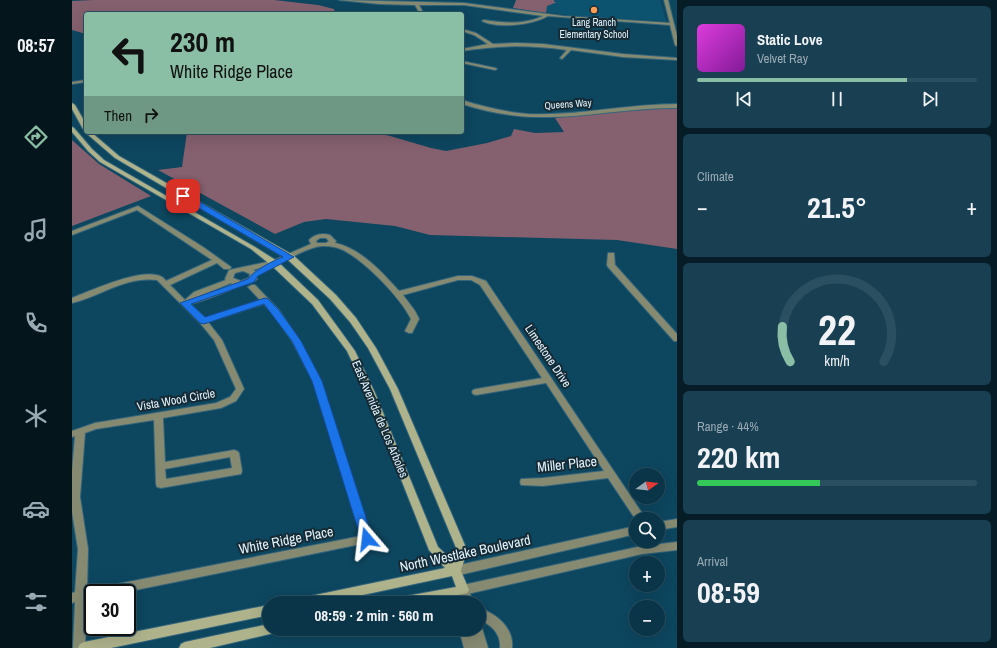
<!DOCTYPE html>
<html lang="en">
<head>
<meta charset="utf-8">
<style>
  body { margin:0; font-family:"Archivo Narrow",sans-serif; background:#183f52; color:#f1f3f6; height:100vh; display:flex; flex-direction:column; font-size:15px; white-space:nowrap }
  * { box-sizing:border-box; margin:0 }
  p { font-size:13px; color:#99aab4 }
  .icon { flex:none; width:22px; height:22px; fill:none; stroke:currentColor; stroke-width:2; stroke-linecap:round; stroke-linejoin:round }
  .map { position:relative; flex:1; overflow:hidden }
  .drawer { display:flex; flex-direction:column; gap:6px; padding:6px; background:#061d27; width:320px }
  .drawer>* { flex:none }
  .hud { position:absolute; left:12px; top:12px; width:380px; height:122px; border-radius:4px; box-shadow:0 4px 16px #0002,0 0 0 1px #2a4f60; background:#8abfa5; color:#111; overflow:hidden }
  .needle { width:26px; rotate:75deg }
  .controls { position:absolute; left:557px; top:468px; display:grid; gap:8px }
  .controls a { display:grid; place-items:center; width:36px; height:36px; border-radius:50%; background:#0a3447; box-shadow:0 4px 16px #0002,0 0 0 1px #2a4f60; font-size:20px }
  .speed { position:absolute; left:12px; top:584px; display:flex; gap:8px; font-size:20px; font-weight:700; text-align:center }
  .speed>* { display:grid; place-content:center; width:52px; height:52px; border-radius:50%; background:#0a3447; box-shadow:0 4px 16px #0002,0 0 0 1px #2a4f60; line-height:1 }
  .speed .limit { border:2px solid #111; border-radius:6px; background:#fff; color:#111 }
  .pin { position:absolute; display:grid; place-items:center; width:34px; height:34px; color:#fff; margin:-17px; border-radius:8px; box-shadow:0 2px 6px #0006 }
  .me { position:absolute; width:44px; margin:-22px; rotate:343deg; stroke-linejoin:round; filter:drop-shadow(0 0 3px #0008) }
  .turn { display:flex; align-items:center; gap:14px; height:84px; padding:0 20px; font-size:18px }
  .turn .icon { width:52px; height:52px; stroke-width:2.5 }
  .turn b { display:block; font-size:28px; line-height:34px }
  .then { display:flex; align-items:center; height:38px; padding:0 20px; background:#0003; gap:8px; font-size:15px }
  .big { font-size:30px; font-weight:800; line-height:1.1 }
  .drawer .tile { flex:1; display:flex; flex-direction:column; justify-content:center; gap:6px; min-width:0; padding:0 14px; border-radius:6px; background:#183f52 }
  .drawer .dial { align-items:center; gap:0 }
  .dial svg { height:104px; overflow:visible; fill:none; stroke:#2a4f60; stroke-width:7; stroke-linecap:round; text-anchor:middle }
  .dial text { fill:#f1f3f6; stroke:none }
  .song { display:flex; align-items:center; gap:12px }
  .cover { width:48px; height:48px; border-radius:6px; background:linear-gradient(135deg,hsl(300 70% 55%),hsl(290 70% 35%)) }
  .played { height:4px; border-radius:2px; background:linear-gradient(90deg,#8abfa5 75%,#2a4f60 75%) }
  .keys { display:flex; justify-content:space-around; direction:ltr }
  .heat { display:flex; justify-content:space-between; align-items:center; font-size:22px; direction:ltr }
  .charge { height:6px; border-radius:3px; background:linear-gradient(90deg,#34c759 44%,#2a4f60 0) }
  .trip { position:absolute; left:190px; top:596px; width:224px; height:40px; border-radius:20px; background:#0a3447; box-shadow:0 4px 16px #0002,0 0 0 1px #2a4f60; font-weight:800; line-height:40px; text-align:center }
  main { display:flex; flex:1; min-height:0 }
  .menu { display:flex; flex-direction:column; width:72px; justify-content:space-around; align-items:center; background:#04151c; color:#99aab4 }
  .menu .icon { width:28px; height:28px }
  .menu .active { color:#8abfa5 }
  .menu b { font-size:18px; color:#f1f3f6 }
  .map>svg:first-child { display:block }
</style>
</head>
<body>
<main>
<nav class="menu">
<b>08:57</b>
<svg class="icon active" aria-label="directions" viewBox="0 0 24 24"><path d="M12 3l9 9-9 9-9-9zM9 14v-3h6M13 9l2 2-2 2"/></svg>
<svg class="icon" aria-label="music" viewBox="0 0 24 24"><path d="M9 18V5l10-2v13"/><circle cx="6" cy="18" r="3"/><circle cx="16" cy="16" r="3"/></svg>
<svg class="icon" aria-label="phone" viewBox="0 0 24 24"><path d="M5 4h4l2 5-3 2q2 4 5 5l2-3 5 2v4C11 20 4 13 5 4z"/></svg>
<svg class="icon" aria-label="climate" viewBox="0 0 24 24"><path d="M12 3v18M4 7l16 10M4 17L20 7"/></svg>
<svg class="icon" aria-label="car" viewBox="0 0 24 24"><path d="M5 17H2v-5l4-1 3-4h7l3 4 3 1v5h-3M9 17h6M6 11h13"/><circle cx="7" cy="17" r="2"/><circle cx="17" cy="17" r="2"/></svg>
<svg class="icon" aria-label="filters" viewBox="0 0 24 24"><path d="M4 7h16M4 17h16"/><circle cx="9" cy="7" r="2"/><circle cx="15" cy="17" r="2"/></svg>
</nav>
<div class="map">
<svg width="605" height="648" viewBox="0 0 605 648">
  <rect width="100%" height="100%" fill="#0d465f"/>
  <polygon fill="#0c5370" points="444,0 588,0 594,21 506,16 441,8"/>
  <g fill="#85606e">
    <polygon points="21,0 202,0 246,5 262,9 263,13 268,14 14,14 14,34 0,30 0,1"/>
    <polygon points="444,0 482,0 482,2 485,2 475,6 474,13 441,8"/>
    <polygon points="580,108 605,108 605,249 545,240 358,235 323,226 254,219 232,222 203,234 86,170 110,167 115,132 299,132 318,136 359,148 374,151 415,143 439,136 442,129 463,133 492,132 483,118"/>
    <polygon points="0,140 27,164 79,196 0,226"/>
  </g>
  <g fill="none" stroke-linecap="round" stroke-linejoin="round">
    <defs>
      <g id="minor">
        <path d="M267 0 392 3 491 16 598 23 592 0H596L605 36V46L603 45 598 25 476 16C460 25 427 29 410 21L412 20C432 23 453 25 471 16L392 5H347L352 14H348L343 5 307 4Z"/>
        <path d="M390 29 404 33 421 44 444 43 471 44 551 54 605 58V60L551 57 499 50 490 59 488 58 495 50C457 45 428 45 390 51V49L416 44 402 35 390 31Z"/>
        <polygon points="390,61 423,68 425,69 423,70 390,63"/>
        <polygon points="14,80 14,82 0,84 0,82"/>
        <path d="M390 100C412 107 433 112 456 114 505 116 555 104 605 104V108C559 107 514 118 468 117 441 117 415 112 390 104Z"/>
        <path d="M66 206 131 247 159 267 158 269H152L145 263 98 285 113 300 122 292 154 280 153 279 157 270 200 261 239 244 237 240C243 234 250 233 258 235L264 241 263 243C288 248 310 272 327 291L386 276H400L414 281 574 519H564V520L536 478 471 486 449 485 448 482 449 479 471 478 532 471 474 383 404 395 401 394 400 392 401 390 404 389 470 378 408 285 399 280H386L331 295 343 311 347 319 340 333H337L333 331 339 319C328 297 293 261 271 250 263 246 251 245 244 247 224 252 204 268 185 275V279C180 284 173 284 167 286 151 293 135 300 118 304L133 318 188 300 176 287 180 285H183L207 310 228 341 249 381 300 539 299 542 49 593H21V599L15 600 13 648H1L3 602 0 603V593L3 592 6 549 0 512V471L3 436 0 437V431L23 423 144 403 158 397 164 389 142 340 129 324 85 280C54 276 29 296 0 303V298C18 291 72 266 90 277 92 278 93 280 94 281L140 260 65 210 0 235V231ZM248 238H254L257 241 254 243H245L244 241ZM194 266 183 271 181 270ZM171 271 178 274 177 278 169 281 161 278 163 273ZM159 283 160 284 125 298 128 296ZM192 304 201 314 220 341 241 381 289 536 15 590 16 549 8 497 13 433 24 429 82 420 84 484 85 487 89 488 169 474 170 471 167 453 165 451 162 450 93 462 91 418 149 408 164 401 172 389 150 340 136 322ZM158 457 160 468 94 479 93 469Z"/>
        <polygon points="536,253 542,253 543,265 605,334 605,341 602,341 536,267 535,265"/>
        <polygon points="391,585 395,587 402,603 390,603 385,590 387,587"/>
        <path d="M407 608C425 614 442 628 440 648H428C429 633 419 625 407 619Z"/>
        <polygon points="407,624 409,625 416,648 392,648 387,629 407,629"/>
      </g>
      <g id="tertiary">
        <polygon points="605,519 605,527 586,530 586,522"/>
        <polygon points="564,526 564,534 383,576 379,574 377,571 379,568 383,566"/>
        <polygon points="605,542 605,550 570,554 391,595 387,593 385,590 387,587 391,585 570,546"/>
      </g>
      <g id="secondary">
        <polygon points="0,103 3,105 14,124 14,131 11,129 0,109"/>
        <polygon points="0,127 2,128 20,149 32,160 183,247 205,261 246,300 283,351 303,393 366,547 381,561 385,550 318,389 296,348 278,322 258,299 215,259 43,158 14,133 13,132 14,131 14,132 19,132 47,156 221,255 264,295 284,318 304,348 326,389 395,550 389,571 397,590 395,593 350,603 318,603 320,599 324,598 384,587 380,576 253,603 223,603 225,599 229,598 373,568 357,550 295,393 275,351 240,304 199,265 179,249 28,162 16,151 0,132"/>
        <polygon points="197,605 197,615 39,648 6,648 8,644 12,642"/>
        <polygon points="197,624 197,629 204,629 202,633 198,634 138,648 107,648 109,644 113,642"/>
      </g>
    </defs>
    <use href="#minor" stroke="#34657b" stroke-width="2"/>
    <use href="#tertiary" stroke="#34657b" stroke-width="2"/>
    <use href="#secondary" stroke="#34657b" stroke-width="2"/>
    <use href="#minor" fill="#868a71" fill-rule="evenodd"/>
    <use href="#tertiary" fill="#868a71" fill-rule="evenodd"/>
    <use href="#secondary" fill="#aeb38b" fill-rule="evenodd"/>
  </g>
  <path fill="#1a73e8" stroke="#114b97" d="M108 194H114L222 257 186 276 182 282 119 304 133 317 193 298 196 299 207 310 229 341 250 381 301 539 299 542 295 544 290 542 289 539 240 381 220 341 192 304 132 324 128 323 108 303 176 279C181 271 202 260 211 257L108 197Z"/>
  <circle fill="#fe9c57" stroke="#142a35" stroke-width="1.5" cx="522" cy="10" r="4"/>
  <g text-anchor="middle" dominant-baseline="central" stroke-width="4" stroke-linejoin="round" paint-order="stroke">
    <g font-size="10" fill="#e4f4fd" stroke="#142a35">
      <text x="522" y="22">Lang Ranch<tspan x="522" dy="12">Elementary School</tspan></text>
    </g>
    <g font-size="10" fill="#e4f4fd" stroke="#142a35">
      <text transform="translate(496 104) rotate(-4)">Queens Way</text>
    </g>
    <g font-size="12" fill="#e4f4fd" stroke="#142a35">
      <text transform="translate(476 356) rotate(56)">Limestone Drive</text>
      <text transform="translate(104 400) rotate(-10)">Vista Wood Circle</text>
      <text transform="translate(308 419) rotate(67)">East Avenida de Los Arboles</text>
    </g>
    <g font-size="14" fill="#e4f4fd" stroke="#142a35">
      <text transform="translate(495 464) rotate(-6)">Miller Place</text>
      <text transform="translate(214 540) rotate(-11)">White Ridge Place</text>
      <text transform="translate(393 553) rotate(-12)">North Westlake Boulevard</text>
    </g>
  </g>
</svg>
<div class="controls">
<a><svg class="needle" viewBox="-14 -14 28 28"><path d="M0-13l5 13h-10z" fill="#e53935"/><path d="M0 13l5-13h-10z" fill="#99aab4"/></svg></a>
<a><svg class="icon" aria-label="search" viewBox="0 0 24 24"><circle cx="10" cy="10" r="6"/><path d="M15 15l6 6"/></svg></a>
<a>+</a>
<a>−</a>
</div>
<div class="speed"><div class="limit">30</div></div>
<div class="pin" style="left:111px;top:196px;background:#d93025"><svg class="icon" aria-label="arrive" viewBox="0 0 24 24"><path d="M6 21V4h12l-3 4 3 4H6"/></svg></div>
<svg class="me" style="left:295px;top:539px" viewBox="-20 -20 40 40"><path d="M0-17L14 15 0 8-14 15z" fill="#1a73e8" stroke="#fff" stroke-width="4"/></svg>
<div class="trip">08:59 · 2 min · 560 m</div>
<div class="hud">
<div class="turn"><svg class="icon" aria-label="left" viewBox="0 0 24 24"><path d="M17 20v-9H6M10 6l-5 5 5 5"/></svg><div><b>230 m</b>White Ridge Place</div></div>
<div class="then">Then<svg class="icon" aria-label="right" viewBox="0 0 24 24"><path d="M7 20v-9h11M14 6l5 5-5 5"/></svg></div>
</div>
</div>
<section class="drawer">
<div class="tile">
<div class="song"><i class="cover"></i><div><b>Static Love</b><p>Velvet Ray</p></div></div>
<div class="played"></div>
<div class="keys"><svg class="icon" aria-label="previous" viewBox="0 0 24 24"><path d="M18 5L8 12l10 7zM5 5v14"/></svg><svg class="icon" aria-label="pause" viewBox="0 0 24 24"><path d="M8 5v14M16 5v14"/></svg><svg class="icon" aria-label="next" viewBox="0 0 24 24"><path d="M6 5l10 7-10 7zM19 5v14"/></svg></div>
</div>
<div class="tile"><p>Climate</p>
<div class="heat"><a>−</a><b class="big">21.5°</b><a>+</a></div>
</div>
<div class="tile dial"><svg viewBox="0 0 100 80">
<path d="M14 69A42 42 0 1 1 86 69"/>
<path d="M14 69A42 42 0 0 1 8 42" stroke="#8abfa5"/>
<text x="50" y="56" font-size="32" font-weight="700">22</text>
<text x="50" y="72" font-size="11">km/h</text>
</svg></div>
<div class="tile"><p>Range · 44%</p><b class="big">220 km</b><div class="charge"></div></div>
<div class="tile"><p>Arrival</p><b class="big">08:59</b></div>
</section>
</main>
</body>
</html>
